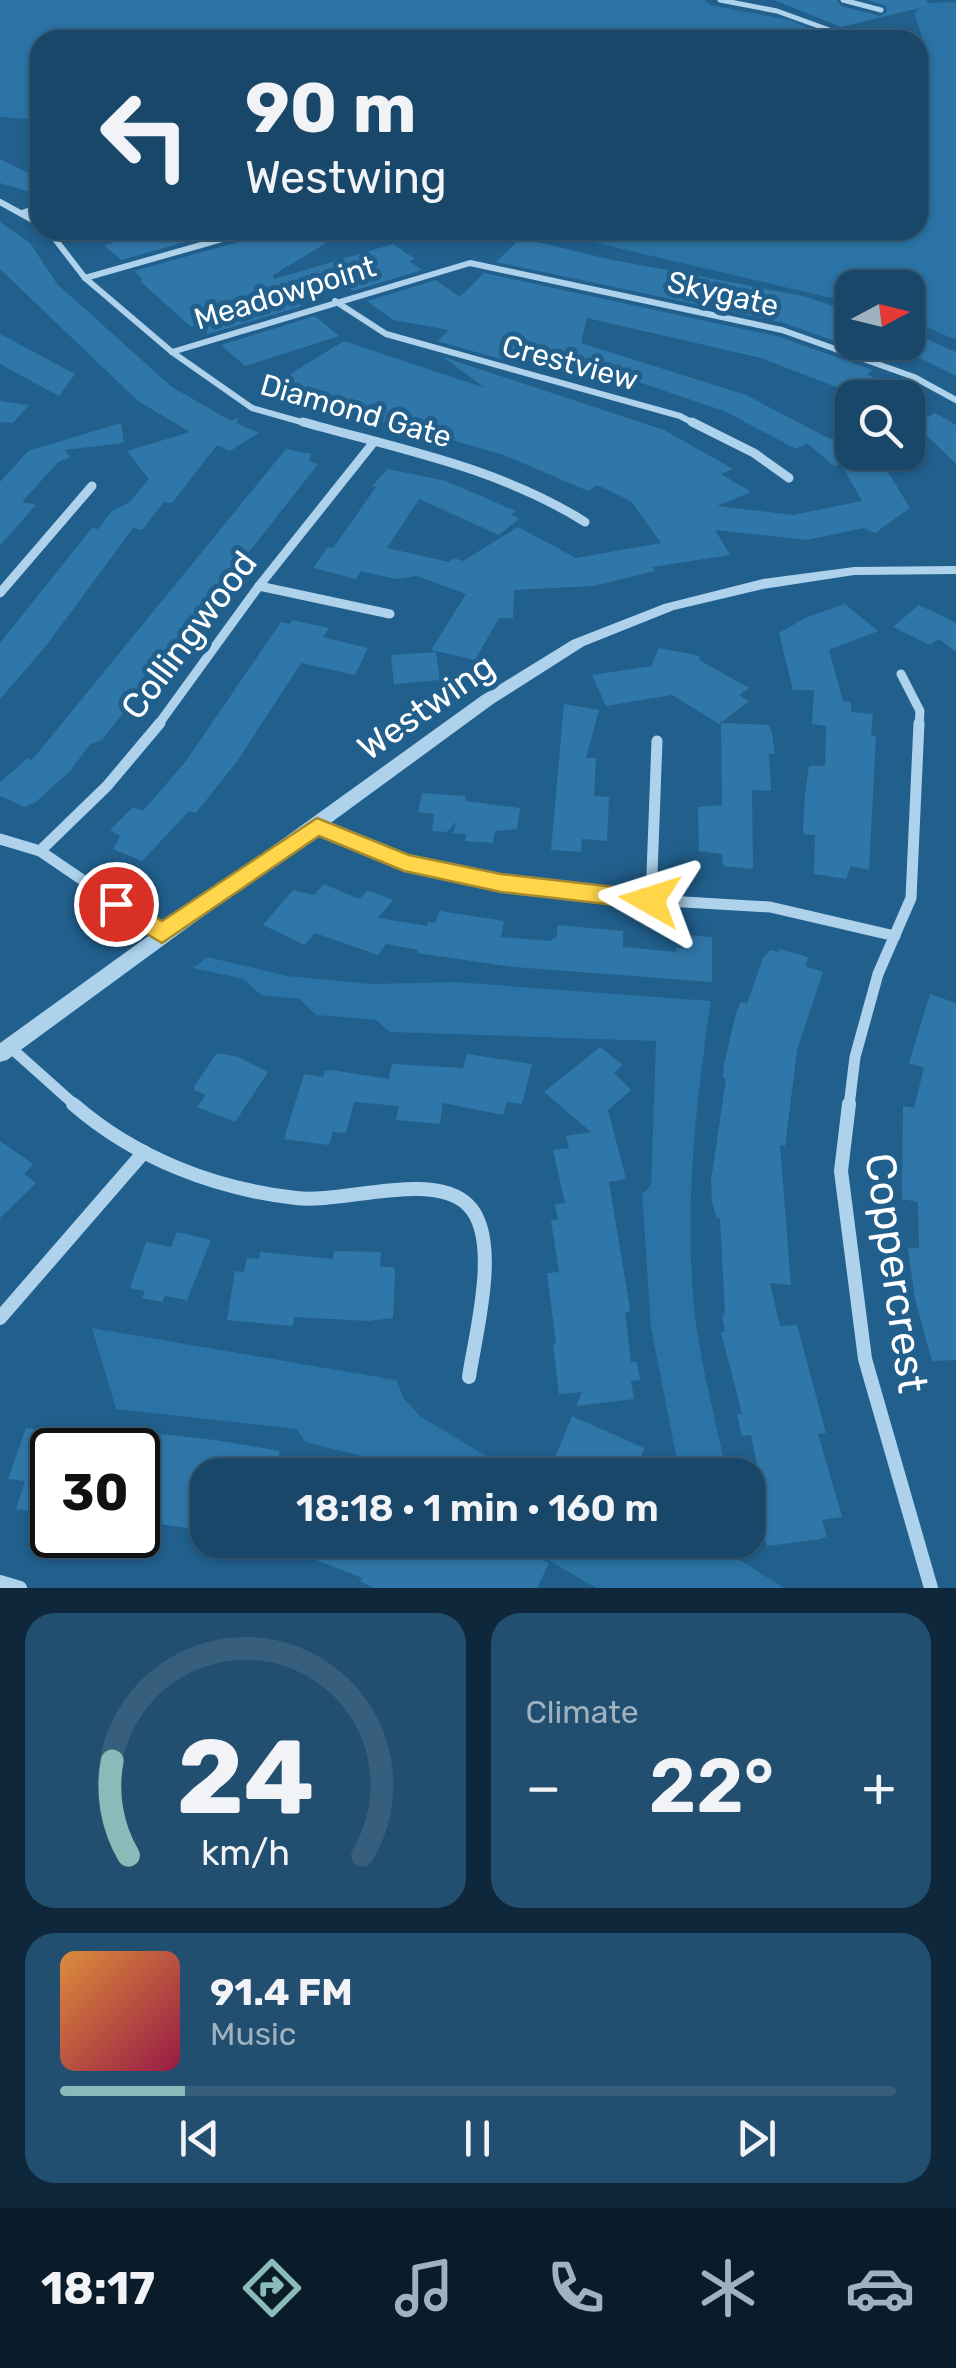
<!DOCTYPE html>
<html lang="en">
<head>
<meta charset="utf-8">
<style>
  body { margin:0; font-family:Rubik,sans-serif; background:#224e6f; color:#f1f3f6; height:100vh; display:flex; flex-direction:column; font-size:38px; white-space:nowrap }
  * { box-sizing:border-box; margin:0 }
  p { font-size:32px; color:#9fb2c0 }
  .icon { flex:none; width:55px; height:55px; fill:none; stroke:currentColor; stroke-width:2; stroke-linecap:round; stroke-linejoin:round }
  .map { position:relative; height:1588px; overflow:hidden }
  .details { display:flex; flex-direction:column; gap:25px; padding:25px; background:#0e273a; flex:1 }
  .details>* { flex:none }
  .guide { position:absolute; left:30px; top:30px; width:898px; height:210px; border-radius:30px; box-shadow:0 2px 8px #0004,0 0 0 2px #375f7d; background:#194769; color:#f1f3f6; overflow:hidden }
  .needle { width:65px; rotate:83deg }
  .tools { position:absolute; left:835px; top:270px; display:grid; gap:20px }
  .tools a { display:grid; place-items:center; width:90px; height:90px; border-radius:20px; background:#194769; box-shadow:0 2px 8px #0004,0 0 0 2px #375f7d; font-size:50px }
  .speed { position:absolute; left:30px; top:1428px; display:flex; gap:20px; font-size:50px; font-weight:700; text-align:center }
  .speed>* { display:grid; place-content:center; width:130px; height:130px; border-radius:50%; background:#194769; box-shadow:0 2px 8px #0004,0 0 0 2px #375f7d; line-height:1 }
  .speed .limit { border:5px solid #111; border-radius:15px; background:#fff; color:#111 }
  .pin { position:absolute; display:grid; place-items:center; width:85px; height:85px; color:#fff; margin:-42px; border:5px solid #fff; border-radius:50%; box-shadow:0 2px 10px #0007 }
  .me { position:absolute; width:110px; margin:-55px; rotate:276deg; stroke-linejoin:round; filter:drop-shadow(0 0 8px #0008) }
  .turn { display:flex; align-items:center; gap:35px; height:210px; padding:0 50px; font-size:45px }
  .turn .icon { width:130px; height:130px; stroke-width:2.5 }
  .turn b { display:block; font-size:70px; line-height:85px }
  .big { font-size:75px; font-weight:600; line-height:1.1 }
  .details .tile { flex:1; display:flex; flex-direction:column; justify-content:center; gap:15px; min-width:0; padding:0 35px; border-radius:30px; background:#224e6f }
  .details .dial { align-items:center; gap:0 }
  .dial svg { height:260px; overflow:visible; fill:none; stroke:#375f7d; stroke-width:7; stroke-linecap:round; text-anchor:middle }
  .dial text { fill:#f1f3f6; stroke:none }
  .song { display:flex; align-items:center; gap:30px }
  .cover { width:120px; height:120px; border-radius:15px; background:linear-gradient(135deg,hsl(30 70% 55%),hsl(340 70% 35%)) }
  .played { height:10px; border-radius:5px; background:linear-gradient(90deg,#8bbbb9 15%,#375f7d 15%) }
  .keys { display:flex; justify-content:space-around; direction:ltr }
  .heat { display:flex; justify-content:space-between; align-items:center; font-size:55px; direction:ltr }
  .details .tiles { flex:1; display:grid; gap:25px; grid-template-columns:1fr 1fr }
  .tile:last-child { grid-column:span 2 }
  .trip { position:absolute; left:190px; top:1458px; width:575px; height:100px; border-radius:30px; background:#194769; box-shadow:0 2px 8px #0004,0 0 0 2px #375f7d; font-weight:600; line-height:100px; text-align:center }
  .tab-bar { display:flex; height:160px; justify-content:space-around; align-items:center; background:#0a1c2a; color:#9fb2c0 }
  .tab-bar .icon { width:70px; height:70px }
  .tab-bar .on { color:#8bbbb9 }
  .tab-bar b { font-size:45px; color:#f1f3f6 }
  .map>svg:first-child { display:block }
</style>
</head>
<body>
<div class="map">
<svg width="956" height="1588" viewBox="0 0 956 1588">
  <rect width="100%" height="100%" fill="#215f8c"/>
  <g fill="#2a73a4">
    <polygon points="0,0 705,0 711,5 789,20 837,40 40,40 40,120 0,117"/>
    <polygon points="956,2 956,340 908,319 908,288 852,288 852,303 541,230 918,230 918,53 926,49 914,13 926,3"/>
    <path d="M207 957 288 976 371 984 455 982 711 1001C695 1109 683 1215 696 1324 703 1374 717 1425 727 1475H680L651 1328 642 1194 651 1185 656 1041 390 1032 376 1020 316 1015 299 999 261 995 243 979 193 968Z"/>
    <polygon points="92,1328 396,1380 404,1399 420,1416 518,1475 405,1475 397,1465 305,1442 297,1429 116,1409"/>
    <polygon points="514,1540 620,1540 644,1555 652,1540 709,1540 784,1588 596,1588"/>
  </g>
  <g fill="#3077a9">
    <polygon points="774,0 837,0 841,6 880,16 887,12 886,6 868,0 927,0 928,6 841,27"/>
    <polygon points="0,159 40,179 40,195 0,183"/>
    <polygon points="0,222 30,243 57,284 172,387 231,421 239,418 236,423 259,433 230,451 217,445 172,503 164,502 142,530 133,528 46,646 0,699 0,643 92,528 98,529 113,510 129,503 149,479 127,451 190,432 138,401 0,269"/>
    <polygon points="159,230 229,230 121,260 104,245"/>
    <polygon points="261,230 348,230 273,275 274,279 393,244 415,259 409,261 422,270 353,291 341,282 298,294 291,297 302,306 208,334 197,325 191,327 140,281 143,280 134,271 256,237"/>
    <polygon points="521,238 603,258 803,296 852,312 852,342 907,342 885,359 784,323 496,262"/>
    <polygon points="484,273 780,337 873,370 867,374 911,398 865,398 761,358 587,318 581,343 746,395 830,439 842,436 852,444 852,452 863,452 877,465 883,464 910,508 875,533 864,528 807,540 715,530 730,555 652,567 655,571 593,586 514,590 513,618 499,618 475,660 431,650 466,594 417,576 396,579 361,571 356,579 313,568 328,547 333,548 376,487 372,486 388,469 446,481 516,511 511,515 519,519 499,535 419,499 387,548 449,562 454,558 463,561 518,527 576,558 661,543 631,501 597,485 588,491 504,455 406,427 322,409 326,401 316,406 268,388 344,341 485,388 443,357 664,430 733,469 721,474 751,492 717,506 793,515 862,501 841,464 834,466 807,443 796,449 724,411 553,353 549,362 509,353 507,361 437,341 449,330 393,320 367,301 436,280 460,297"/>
    <polygon points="315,316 339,336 245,366 221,345"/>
    <polygon points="908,331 956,352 956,376 908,352"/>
    <polygon points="0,334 75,374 59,396 0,364"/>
    <polygon points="0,401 29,405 13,423 0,422"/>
    <polygon points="935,413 956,425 956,464 914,423"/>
    <polygon points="121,423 124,443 64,450 71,457 58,462 22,502 36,505 0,545 0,482 28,451"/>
    <polygon points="286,449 311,454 309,461 318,464 102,740 90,744 71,770 36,802 25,807 0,796 0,782 28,758 32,760"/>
    <polygon points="845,604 878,631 829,650 843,701 851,702 851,712 873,714 871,736 876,736 869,870 851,866 846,879 814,874 815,835 803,834 805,793 809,766 825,766 826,726 812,724 814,690 793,690 779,633 807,617"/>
    <polygon points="919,605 956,623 956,652 939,639 930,645 893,627"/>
    <polygon points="292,620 329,628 323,637 368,648 355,675 301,663 238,760 196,813 189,811 142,861 113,849 120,836 110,830 133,807 143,811 186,761 281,622 290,624"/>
    <polygon points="659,648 700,656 699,660 749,688 739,695 749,701 719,724 672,695 606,706 592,675 651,666"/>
    <polygon points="436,652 440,680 394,684 391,655"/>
    <polygon points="564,704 599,710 586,758 596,758 594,796 609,797 607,841 582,839 581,852 551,850"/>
    <polygon points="721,723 769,725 772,734 775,754 769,754 771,791 752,790 753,869 723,866 722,854 699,851 698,807 722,805"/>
    <polygon points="422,793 466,796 465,801 520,808 517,829 495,831 493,843 465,841 466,834 453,833 457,821 447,832 432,831 434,814 418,812"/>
    <polygon points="324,884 359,899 368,890 393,900 378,918 427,926 428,922 435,923 440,911 504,921 501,937 549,941 556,938 558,925 623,931 623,947 676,952 676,948 683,948 683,935 712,937 712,982 514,967 417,953 418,950 386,944 378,955 315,933 305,945 263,925 293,890 314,895"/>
    <polygon points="780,949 808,957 805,966 823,972 797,1050 785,1146 780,1145 791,1285 770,1283 780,1326 797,1325 826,1433 818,1434 842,1517 822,1520 827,1536 821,1539 767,1546 749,1499 748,1488 753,1488 749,1472 758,1470 751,1435 742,1436 737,1414 742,1414 721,1332 725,1331 722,1316 725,1315 720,1218 717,1218 712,1202 711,1181 726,1079 723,1078 724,1064 736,1013 741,1002 747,1004 763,958 770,950 779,952"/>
    <polygon points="930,994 956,1003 956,1360 932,1361 915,1299 908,1248 919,1248 918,1202 902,1199 903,1106 914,1108 924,1068 909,1063"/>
    <polygon points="600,1047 623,1065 614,1073 631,1090 608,1110 626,1179 609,1182 629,1303 630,1312 625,1312 631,1362 637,1362 640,1380 631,1381 634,1399 576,1406 582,1392 559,1394 553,1344 556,1343 547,1273 559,1272 551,1220 558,1220 555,1204 565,1203 553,1150 569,1148 566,1136 591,1132 544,1092"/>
    <polygon points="217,1053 238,1057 268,1072 235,1122 197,1107 206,1095 194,1090 195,1085"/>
    <polygon points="467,1054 532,1064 522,1104 507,1102 503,1115 443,1103 440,1124 396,1120 399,1106 354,1102 346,1133 333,1132 329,1145 284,1139 304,1074 323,1077 325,1071 332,1070 389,1079 392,1064 463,1068"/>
    <polygon points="0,1141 33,1164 24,1174 36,1183 0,1218"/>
    <polygon points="177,1232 211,1240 187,1300 165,1296 162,1302 142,1298 145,1291 130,1288 146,1242 171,1247"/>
    <polygon points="334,1251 381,1252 380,1267 394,1267 395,1272 393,1318 368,1321 294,1317 293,1326 227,1320 235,1271 244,1272 247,1258 259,1259 260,1252 333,1259"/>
    <polygon points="572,1416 644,1448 634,1475 548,1475"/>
    <polygon points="26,1428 102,1438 101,1450 52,1450 52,1514 16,1509 25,1481 8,1479"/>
    <polygon points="141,1432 215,1440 280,1451 273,1475 208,1475 208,1531 138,1521"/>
    <polygon points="265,1540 472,1540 498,1555 506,1540 510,1540 549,1563 537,1588 373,1588 360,1581 362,1578"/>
  </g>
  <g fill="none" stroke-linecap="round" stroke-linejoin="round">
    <g stroke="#aed2eb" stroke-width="5">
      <polyline points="720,0 777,11 857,40"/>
      <polyline points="843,0 881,10"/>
    </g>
    <g stroke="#aed2eb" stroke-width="6">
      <polyline points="0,202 40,224"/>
      <polyline points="22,213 40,207"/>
      <polyline points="48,230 85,278 172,352 252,408 312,425"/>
      <polyline points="85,278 254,230"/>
      <polyline points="335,301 386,334 680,416 697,425"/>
      <polyline points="172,352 470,263 782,330 914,377 956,400"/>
    </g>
    <g stroke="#aed2eb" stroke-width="9">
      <path d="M303 422C399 449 500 468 585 522"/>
      <polyline points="692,422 754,453 789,478"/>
      <polyline points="259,586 390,614"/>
      <polyline points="0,593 92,486"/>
      <polyline points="901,674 920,711 919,725"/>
      <polyline points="158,725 259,586 373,443"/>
    </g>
    <g stroke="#aed2eb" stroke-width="11">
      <polyline points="317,826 404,863 501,883 651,900 770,907 895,936"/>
      <polyline points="0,839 40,851 162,934"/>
      <polyline points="40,851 107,786 160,723"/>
      <polyline points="651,900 657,741"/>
      <polyline points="10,1047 76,1106"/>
      <polyline points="849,1106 855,1057 878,974 911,898 919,723"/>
    </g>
    <g stroke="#aed2eb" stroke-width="14">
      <path d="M73 1104C135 1158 215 1189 296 1198 342 1204 433 1170 468 1205 502 1238 475 1335 469 1377"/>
      <polyline points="849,1104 841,1171 865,1359 931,1588"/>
      <polyline points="0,1318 144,1152"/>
      <polyline points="0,1582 20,1588"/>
    </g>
    <polygon fill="#aed2eb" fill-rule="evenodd" points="956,566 956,574 854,575 763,589 674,610 584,646 493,704 7,1060 0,1062 0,1043 481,696 572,640 664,604 763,579 854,567"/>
  </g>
  <polygon fill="#ffd54a" stroke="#a68a30" stroke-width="2.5" points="317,818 409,855 501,874 650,891 659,893 663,900 659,906 650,909 501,892 404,871 319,836 162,943 107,910 103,904 107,897 116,894 162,921"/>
  <g text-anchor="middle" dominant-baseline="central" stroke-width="10" stroke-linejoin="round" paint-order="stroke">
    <g font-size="30" fill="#fff" stroke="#215f8c">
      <text transform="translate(285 293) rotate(-17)">Meadowpoint</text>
      <text transform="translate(723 294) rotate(13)">Skygate</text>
      <text transform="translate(570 363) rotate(15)">Crestview</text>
      <text transform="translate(356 411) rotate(16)">Diamond Gate</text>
    </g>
    <g font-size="35" fill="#fff" stroke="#215f8c">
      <text transform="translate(189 635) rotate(-53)">Collingwood</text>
      <text transform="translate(426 707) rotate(-35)">Westwing</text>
    </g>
    <g font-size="42" fill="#fff" stroke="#215f8c">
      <text transform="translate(896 1273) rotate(82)">Coppercrest</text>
    </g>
  </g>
</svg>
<div class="tools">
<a><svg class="needle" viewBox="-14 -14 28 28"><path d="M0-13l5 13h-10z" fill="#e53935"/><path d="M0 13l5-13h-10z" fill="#9fb2c0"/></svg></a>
<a><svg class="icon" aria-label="search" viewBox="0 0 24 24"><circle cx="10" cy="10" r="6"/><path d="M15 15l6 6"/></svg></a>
</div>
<div class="speed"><div class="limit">30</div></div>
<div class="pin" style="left:116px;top:904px;background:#d93025"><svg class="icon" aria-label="arrive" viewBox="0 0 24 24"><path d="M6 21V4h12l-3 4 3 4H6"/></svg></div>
<svg class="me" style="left:650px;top:900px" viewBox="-20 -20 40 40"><path d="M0-17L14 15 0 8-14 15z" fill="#ffd54a" stroke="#fff" stroke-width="4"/></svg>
<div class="trip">18:18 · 1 min · 160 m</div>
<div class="guide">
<div class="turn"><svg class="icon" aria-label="left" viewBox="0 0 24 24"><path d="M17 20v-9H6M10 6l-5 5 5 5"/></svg><div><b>90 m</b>Westwing</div></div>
</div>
</div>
<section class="details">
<div class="tiles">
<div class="tile dial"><svg viewBox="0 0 100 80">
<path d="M14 69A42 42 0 1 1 86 69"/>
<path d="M14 69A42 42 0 0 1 9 40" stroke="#8bbbb9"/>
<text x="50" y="56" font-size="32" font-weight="700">24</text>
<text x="50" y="72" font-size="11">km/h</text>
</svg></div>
<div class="tile"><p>Climate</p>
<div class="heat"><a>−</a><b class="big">22°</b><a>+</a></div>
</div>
<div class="tile">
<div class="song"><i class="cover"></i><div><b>91.4 FM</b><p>Music</p></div></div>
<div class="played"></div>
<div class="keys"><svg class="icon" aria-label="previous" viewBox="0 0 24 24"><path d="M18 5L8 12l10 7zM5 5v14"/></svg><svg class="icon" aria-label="pause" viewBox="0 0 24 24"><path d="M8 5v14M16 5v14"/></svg><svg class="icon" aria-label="next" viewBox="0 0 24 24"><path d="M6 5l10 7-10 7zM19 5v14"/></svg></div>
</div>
</div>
</section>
<nav class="tab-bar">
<b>18:17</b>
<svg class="icon on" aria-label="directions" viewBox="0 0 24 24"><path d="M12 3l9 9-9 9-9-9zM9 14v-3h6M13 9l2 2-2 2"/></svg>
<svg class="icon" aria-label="music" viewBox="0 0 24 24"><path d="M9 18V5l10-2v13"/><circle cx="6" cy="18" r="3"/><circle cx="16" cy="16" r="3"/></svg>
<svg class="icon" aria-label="phone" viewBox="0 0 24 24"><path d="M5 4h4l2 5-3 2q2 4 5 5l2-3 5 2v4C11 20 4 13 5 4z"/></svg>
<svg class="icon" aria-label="climate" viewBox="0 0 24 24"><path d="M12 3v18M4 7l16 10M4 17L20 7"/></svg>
<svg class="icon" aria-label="car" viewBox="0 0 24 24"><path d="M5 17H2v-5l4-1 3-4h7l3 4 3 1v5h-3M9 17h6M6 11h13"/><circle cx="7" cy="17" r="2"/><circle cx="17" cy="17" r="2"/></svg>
</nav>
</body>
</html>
